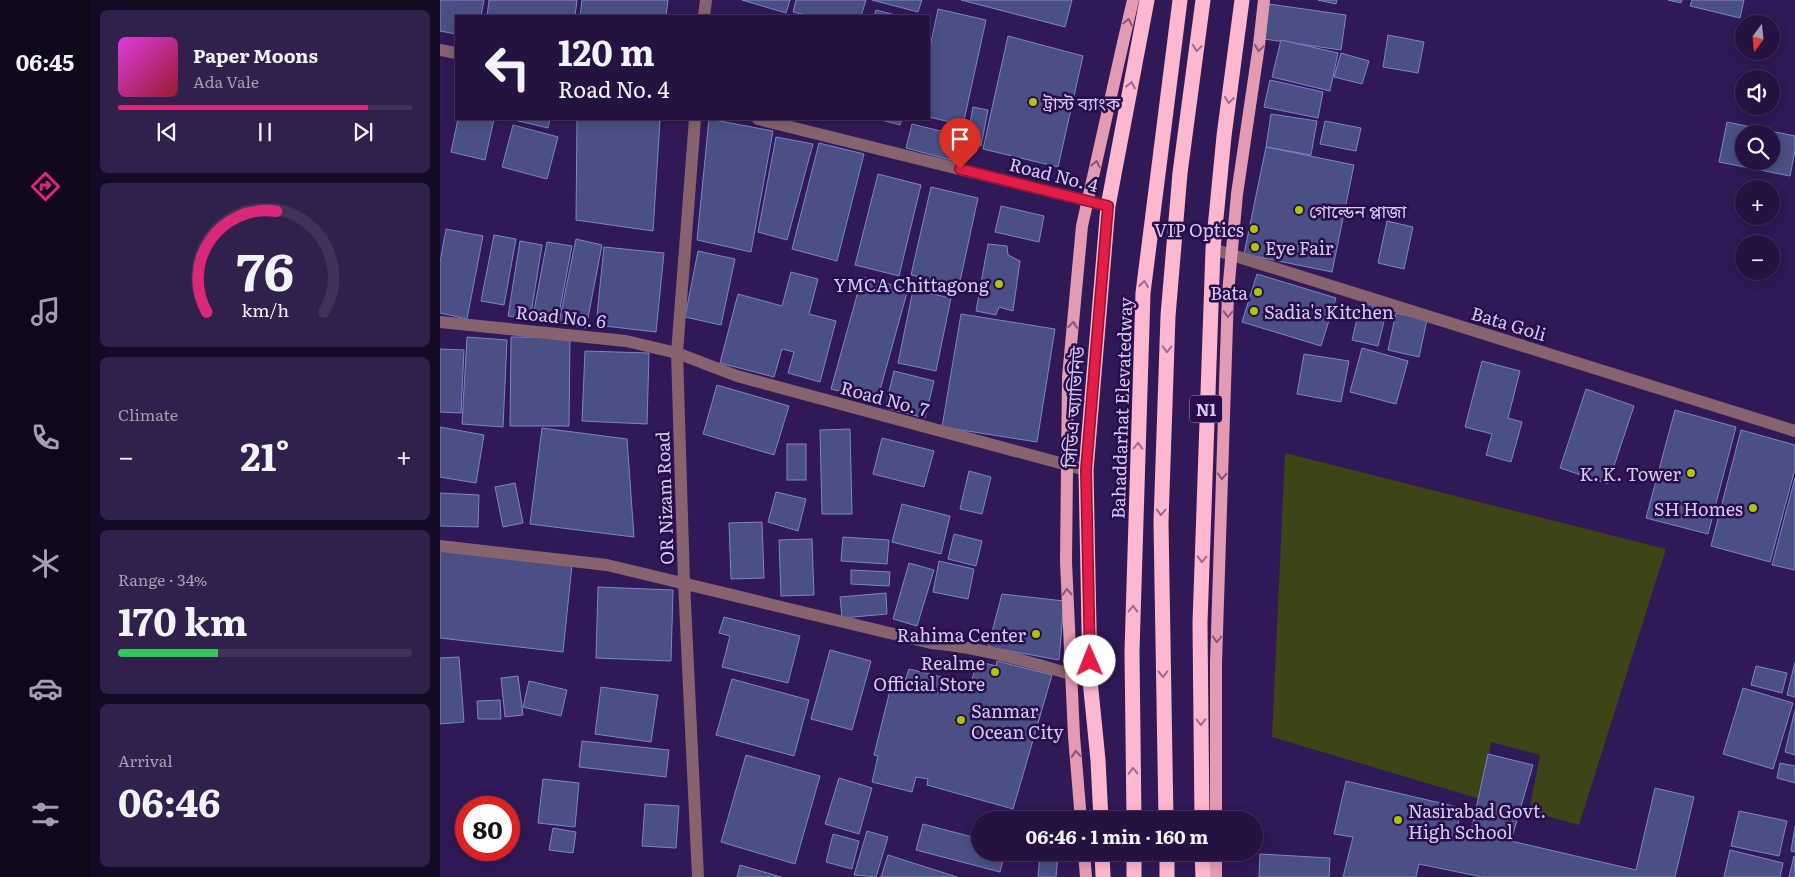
<!DOCTYPE html>
<html lang="en">
<head>
<meta charset="utf-8">
<style>
  body { margin:0; font-family:Literata,"Noto Sans Bengali",serif; background:#31204b; color:#f1f3f6; height:100vh; display:flex; flex-direction:column; font-size:19px; white-space:nowrap }
  * { box-sizing:border-box; margin:0 }
  p { font-size:16px; color:#a39eb1 }
  .icon { flex:none; width:28px; height:28px; fill:none; stroke:currentColor; stroke-width:2; stroke-linecap:round; stroke-linejoin:round }
  .map { position:relative; flex:1; overflow:hidden }
  .drawer { display:flex; flex-direction:column; gap:10px; padding:10px; background:#140a23; width:350px }
  .drawer>* { flex:none }
  .hud { position:absolute; left:15px; top:15px; width:475px; height:105px; border-radius:0px; box-shadow:0 2px 12px #0003,0 0 0 1px #423259; background:#251240; color:#f1f3f6; overflow:hidden }
  .needle { width:32px; rotate:195deg }
  .tools { position:absolute; left:1295px; top:15px; display:grid; gap:10px }
  .tools a { display:grid; place-items:center; width:45px; height:45px; border-radius:50%; background:#251240; box-shadow:0 2px 12px #0003,0 0 0 1px #423259; font-size:25px }
  .speed { position:absolute; left:15px; top:796px; display:flex; gap:10px; font-size:25px; font-weight:700; text-align:center }
  .speed>* { display:grid; place-content:center; width:65px; height:65px; border-radius:50%; background:#251240; box-shadow:0 2px 12px #0003,0 0 0 1px #423259; line-height:1 }
  .speed .limit { border:8px solid #d22; background:#fff; color:#111 }
  .pin { position:absolute; display:grid; place-items:center; width:42px; height:42px; color:#fff; margin:-51px -21px; border-radius:50% 50% 50% 0; rotate:-45deg; box-shadow:0 0 5px #0007 }
  .pin .icon { rotate:45deg }
  .me { position:absolute; width:55px; margin:-28px; rotate:359deg; stroke-linejoin:round; filter:drop-shadow(0 0 4px #0008) }
  .turn { display:flex; align-items:center; gap:18px; height:105px; padding:0 20px; font-size:22px }
  .turn .icon { width:65px; height:65px; stroke-width:2.5 }
  .turn b { display:block; font-size:35px; line-height:42px }
  .big { font-size:38px; font-weight:700; line-height:1.1 }
  .drawer .tile { flex:1; display:flex; flex-direction:column; justify-content:center; gap:8px; min-width:0; padding:0 18px; border-radius:8px; background:#31204b }
  .drawer .dial { align-items:center; gap:0 }
  .dial svg { height:130px; overflow:visible; fill:none; stroke:#423259; stroke-width:7; stroke-linecap:round; text-anchor:middle }
  .dial text { fill:#f1f3f6; stroke:none }
  .song { display:flex; align-items:center; gap:15px }
  .cover { width:60px; height:60px; border-radius:8px; background:linear-gradient(135deg,hsl(300 70% 55%),hsl(350 70% 35%)) }
  .played { height:5px; border-radius:2px; background:linear-gradient(90deg,#db2777 85%,#423259 85%) }
  .keys { display:flex; justify-content:space-around; direction:ltr }
  .heat { display:flex; justify-content:space-between; align-items:center; font-size:28px; direction:ltr }
  .charge { height:8px; border-radius:4px; background:linear-gradient(90deg,#34c759 34%,#423259 0) }
  .trip { position:absolute; left:531px; top:811px; width:292px; height:50px; border-radius:25px; background:#251240; box-shadow:0 2px 12px #0003,0 0 0 1px #423259; font-weight:700; line-height:50px; text-align:center }
  main { display:flex; flex:1; min-height:0 }
  .dock { display:flex; flex-direction:column; width:90px; justify-content:space-around; align-items:center; background:#0f071a; color:#a39eb1 }
  .dock .icon { width:35px; height:35px }
  .dock .current { color:#db2777 }
  .dock b { font-size:22px; color:#f1f3f6 }
  .map>svg:first-child { display:block }
</style>
</head>
<body>
<main>
<nav class="dock">
<b>06:45</b>
<svg class="icon current" aria-label="directions" viewBox="0 0 24 24"><path d="M12 3l9 9-9 9-9-9zM9 14v-3h6M13 9l2 2-2 2"/></svg>
<svg class="icon" aria-label="music" viewBox="0 0 24 24"><path d="M9 18V5l10-2v13"/><circle cx="6" cy="18" r="3"/><circle cx="16" cy="16" r="3"/></svg>
<svg class="icon" aria-label="phone" viewBox="0 0 24 24"><path d="M5 4h4l2 5-3 2q2 4 5 5l2-3 5 2v4C11 20 4 13 5 4z"/></svg>
<svg class="icon" aria-label="climate" viewBox="0 0 24 24"><path d="M12 3v18M4 7l16 10M4 17L20 7"/></svg>
<svg class="icon" aria-label="car" viewBox="0 0 24 24"><path d="M5 17H2v-5l4-1 3-4h7l3 4 3 1v5h-3M9 17h6M6 11h13"/><circle cx="7" cy="17" r="2"/><circle cx="17" cy="17" r="2"/></svg>
<svg class="icon" aria-label="filters" viewBox="0 0 24 24"><path d="M4 7h16M4 17h16"/><circle cx="9" cy="7" r="2"/><circle cx="15" cy="17" r="2"/></svg>
</nav>
<section class="drawer">
<div class="tile">
<div class="song"><i class="cover"></i><div><b>Paper Moons</b><p>Ada Vale</p></div></div>
<div class="played"></div>
<div class="keys"><svg class="icon" aria-label="previous" viewBox="0 0 24 24"><path d="M18 5L8 12l10 7zM5 5v14"/></svg><svg class="icon" aria-label="pause" viewBox="0 0 24 24"><path d="M8 5v14M16 5v14"/></svg><svg class="icon" aria-label="next" viewBox="0 0 24 24"><path d="M6 5l10 7-10 7zM19 5v14"/></svg></div>
</div>
<div class="tile dial"><svg viewBox="0 0 100 80">
<path d="M14 69A42 42 0 1 1 86 69"/>
<path d="M14 69A42 42 0 0 1 57 7" stroke="#db2777"/>
<text x="50" y="56" font-size="32" font-weight="700">76</text>
<text x="50" y="72" font-size="11">km/h</text>
</svg></div>
<div class="tile"><p>Climate</p>
<div class="heat"><a>−</a><b class="big">21°</b><a>+</a></div>
</div>
<div class="tile"><p>Range · 34%</p><b class="big">170 km</b><div class="charge"></div></div>
<div class="tile"><p>Arrival</p><b class="big">06:46</b></div>
</section>
<div class="map">
<svg width="1355" height="877" viewBox="0 0 1355 877">
  <rect width="100%" height="100%" fill="#311856"/>
  <polygon fill="#3d4415" points="845,453 1226,549 1139,825 1089,811 1100,755 1051,742 1040,799 832,737"/>
  <g fill="#4a5083" stroke="#7c85cc" fill-rule="evenodd">
    <polygon points="0,0 44,0 41,16 16,16 16,34 0,31"/>
    <polygon points="49,0 137,0 135,16 47,16"/>
    <polygon points="142,0 228,0 226,16 140,16"/>
    <polygon points="302,0 350,0 346,13"/>
    <polygon points="356,0 426,0 421,16 371,16 353,12"/>
    <polygon points="432,0 482,0 478,12"/>
    <polygon points="521,0 632,0 625,27"/>
    <polygon points="878,0 897,0 896,4"/>
    <polygon points="1228,0 1242,0 1241,3"/>
    <polygon points="1252,0 1304,0 1300,18 1250,6"/>
    <polygon points="829,4 906,15 901,50 824,39"/>
    <polygon points="498,9 546,20 523,125 489,117 489,52"/>
    <polygon points="436,10 459,16 434,16"/>
    <polygon points="948,35 984,42 978,73 943,67"/>
    <polygon points="568,36 643,56 618,167 543,149"/>
    <polygon points="841,40 898,53 890,91 832,77"/>
    <polygon points="901,53 929,61 922,84 894,77"/>
    <polygon points="830,80 883,92 878,118 824,107"/>
    <polygon points="533,107 548,110 541,146 526,144"/>
    <polygon points="831,114 877,121 871,155 826,147"/>
    <polygon points="18,119 54,119 45,160 11,152"/>
    <polygon points="75,119 110,119 108,128 74,120"/>
    <polygon points="137,119 208,119 220,121 213,231 136,220"/>
    <polygon points="269,119 333,131 311,252 257,240"/>
    <polygon points="438,119 462,119 460,125"/>
    <polygon points="885,121 921,128 916,151 880,144"/>
    <path d="M1287 122 1355 136V150L1350 176 1279 162ZM1304 134H1331V161H1304Z"/>
    <polygon points="472,124 521,136 515,161 466,148"/>
    <polygon points="73,125 118,137 107,179 62,167"/>
    <polygon points="336,137 373,144 347,240 318,232"/>
    <polygon points="379,143 424,154 397,261 352,249"/>
    <polygon points="826,147 914,165 892,272 804,254"/>
    <polygon points="438,174 481,185 459,276 415,265"/>
    <polygon points="491,187 538,198 519,286 471,275"/>
    <polygon points="561,206 604,216 599,242 555,232"/>
    <polygon points="947,221 973,227 964,269 938,263"/>
    <polygon points="6,229 43,236 27,319 0,313 0,262"/>
    <polygon points="54,235 76,239 64,305 41,301"/>
    <polygon points="136,239 162,245 146,328 119,323"/>
    <polygon points="80,241 102,245 90,320 68,316"/>
    <polygon points="107,242 132,246 119,314 94,310"/>
    <polygon points="548,244 567,246 568,255 580,261 573,311 559,307 556,315 536,311"/>
    <polygon points="164,247 224,253 216,332 156,325"/>
    <polygon points="258,251 295,259 281,325 245,317"/>
    <polygon points="351,272 378,279 369,314 396,321 380,382 348,373 354,352 342,349 334,377 280,363 298,294 342,306"/>
    <polygon points="817,274 896,298 881,346 802,322"/>
    <polygon points="422,277 468,289 437,401 391,389"/>
    <polygon points="473,290 511,298 496,371 458,363"/>
    <polygon points="921,302 947,309 938,346 912,340"/>
    <polygon points="956,313 987,320 979,357 948,350"/>
    <polygon points="521,314 615,329 597,442 502,427"/>
    <polygon points="27,337 67,340 63,427 22,424"/>
    <polygon points="71,337 130,337 129,426 70,426"/>
    <polygon points="922,348 968,361 956,404 910,392"/>
    <polygon points="0,349 24,350 21,413 0,412"/>
    <polygon points="145,351 209,353 207,424 142,421"/>
    <polygon points="864,354 909,361 901,402 857,394"/>
    <polygon points="1042,361 1080,371 1068,418 1082,422 1071,462 1046,455 1052,434 1025,427"/>
    <polygon points="454,371 494,381 485,418 445,408"/>
    <polygon points="277,385 349,406 334,455 263,434"/>
    <polygon points="1146,389 1194,406 1168,484 1120,468"/>
    <polygon points="1235,410 1296,427 1268,534 1206,518"/>
    <polygon points="0,427 44,435 36,483 0,477"/>
    <polygon points="102,428 187,439 194,537 90,524"/>
    <polygon points="410,429 412,514 382,514 380,430"/>
    <polygon points="1301,430 1355,445 1355,469 1330,562 1271,546"/>
    <polygon points="442,438 494,451 484,487 433,474"/>
    <rect x="347" y="444" width="19" height="36"/>
    <polygon points="529,471 551,477 542,514 520,509"/>
    <polygon points="1355,478 1355,570 1332,565"/>
    <polygon points="75,483 83,523 63,527 55,487"/>
    <polygon points="336,492 366,499 358,531 328,522"/>
    <polygon points="0,493 39,495 38,527 0,526"/>
    <polygon points="462,504 510,516 501,554 452,542"/>
    <polygon points="322,522 324,578 291,579 289,523"/>
    <polygon points="514,534 542,541 536,566 508,559"/>
    <polygon points="403,537 449,540 447,564 401,561"/>
    <polygon points="372,539 374,595 341,596 339,540"/>
    <polygon points="0,551 132,565 123,652 0,638"/>
    <polygon points="499,561 534,569 528,599 493,592"/>
    <polygon points="469,563 494,570 477,626 453,619"/>
    <polygon points="411,570 450,572 449,586 411,584"/>
    <polygon points="158,587 233,590 231,661 156,658"/>
    <polygon points="446,593 447,614 402,618 400,597"/>
    <polygon points="562,594 624,601 619,660 548,647"/>
    <polygon points="284,617 360,636 348,683 282,667 290,636 279,633"/>
    <polygon points="390,650 431,661 412,730 371,719"/>
    <polygon points="19,657 24,722 0,724 0,658"/>
    <polygon points="537,661 556,666 557,661 612,675 573,809 487,785 488,779 476,777 472,792 432,782 438,756 434,755 453,678 465,681 469,669 531,684"/>
    <polygon points="1355,662 1355,697 1347,695"/>
    <polygon points="1316,666 1347,673 1342,693 1311,685"/>
    <polygon points="78,676 83,715 65,717 61,678"/>
    <polygon points="292,679 369,700 354,756 276,735"/>
    <polygon points="89,681 127,690 121,716 83,707"/>
    <polygon points="161,687 218,695 211,742 155,734"/>
    <polygon points="1303,688 1353,703 1333,769 1283,754"/>
    <polygon points="60,700 61,719 38,719 37,701"/>
    <polygon points="1355,710 1355,755 1345,752"/>
    <polygon points="142,741 229,750 226,777 139,767"/>
    <polygon points="1048,754 1093,765 1071,841 1196,870 1215,788 1254,797 1235,877 1042,877 979,864 976,877 903,877 913,837 894,834 906,781 1022,808 1016,833 1030,836"/>
    <polygon points="306,755 380,776 355,864 281,842"/>
    <polygon points="1340,763 1355,766 1355,783 1337,778"/>
    <polygon points="399,778 432,788 419,834 385,824"/>
    <polygon points="103,779 139,783 135,827 98,823"/>
    <polygon points="205,804 239,806 236,848 202,846"/>
    <polygon points="1299,811 1347,821 1339,856 1291,846"/>
    <polygon points="483,824 540,839 540,852 565,852 560,872 476,850"/>
    <polygon points="1355,826 1355,852 1351,851"/>
    <polygon points="113,828 136,832 133,853 109,850"/>
    <polygon points="427,831 448,837 436,877 414,875"/>
    <polygon points="393,834 419,841 412,869 386,862"/>
    <polygon points="1290,850 1343,863 1340,877 1284,877"/>
    <polygon points="600,854 618,856 616,877 598,877"/>
    <polygon points="820,854 890,858 889,877 819,877"/>
    <polygon points="448,855 517,877 441,877"/>
    <polygon points="1354,856 1355,877 1349,877"/>
    <polygon points="300,865 341,877 297,877"/>
  </g>
  <g fill="none" stroke-linecap="round" stroke-linejoin="round">
    <g stroke="#86636e" stroke-width="12">
      <polyline points="264,16 266,0"/>
      <polyline points="0,50 16,53"/>
      <polyline points="255,119 237,353 244,582 258,877"/>
      <polyline points="318,119 668,206"/>
      <polyline points="773,249 1355,431"/>
      <polyline points="0,322 186,341 237,353 297,376 646,470"/>
      <path d="M0 546 167 565 491 643C546 648 597 664 650 680"/>
    </g>
    <g stroke="#e39bb3" stroke-width="12">
      <polyline points="683,43 693,0"/>
      <polyline points="644,852 646,877"/>
      <polyline points="776,852 776,877"/>
    </g>
    <g stroke="#fdb7ce" stroke-width="15">
      <polyline points="661,820 658,760 650,680 646,470 668,206 707,0"/>
      <polyline points="694,820 692,651 703,293 740,0"/>
      <polyline points="726,820 721,522 728,316 740,173 763,0"/>
      <polyline points="762,820 760,623 773,249 784,136 802,0"/>
      <polyline points="662,852 663,877"/>
      <polyline points="694,852 694,877"/>
      <polyline points="727,852 727,877"/>
      <polyline points="762,852 763,877"/>
    </g>
    <g stroke="#e39bb3" stroke-width="12">
      <polyline points="641,820 634,736 626,562 628,377 642,226 683,43"/>
      <polyline points="776,820 776,663 788,293 797,194 819,45 824,0"/>
    </g>
  </g>
  <defs><path id="oneway-chevron" d="M-2-3.5L2.5 0L-2 3.5" fill="none" stroke-width="1.6" stroke-linecap="round" stroke-linejoin="round" transform="scale(1.25)"/></defs>
  <g stroke="#86547f">
    <use href="#oneway-chevron" transform="translate(688 22) rotate(-77)"/>
    <use href="#oneway-chevron" transform="translate(819 48) rotate(98)"/>
    <use href="#oneway-chevron" transform="translate(656 164) rotate(-77)"/>
    <use href="#oneway-chevron" transform="translate(788 314) rotate(92)"/>
    <use href="#oneway-chevron" transform="translate(633 325) rotate(-84)"/>
    <use href="#oneway-chevron" transform="translate(782 476) rotate(92)"/>
    <use href="#oneway-chevron" transform="translate(627 592) rotate(-93)"/>
    <use href="#oneway-chevron" transform="translate(777 639) rotate(92)"/>
    <use href="#oneway-chevron" transform="translate(636 754) rotate(-95)"/>
  </g>
  <g stroke="#9d6a93">
    <use href="#oneway-chevron" transform="translate(757 48) rotate(98)"/>
    <use href="#oneway-chevron" transform="translate(691 85) rotate(-79)"/>
    <use href="#oneway-chevron" transform="translate(789 100) rotate(98)"/>
    <use href="#oneway-chevron" transform="translate(704 284) rotate(-83)"/>
    <use href="#oneway-chevron" transform="translate(727 349) rotate(92)"/>
    <use href="#oneway-chevron" transform="translate(698 446) rotate(-88)"/>
    <use href="#oneway-chevron" transform="translate(721 512) rotate(92)"/>
    <use href="#oneway-chevron" transform="translate(762 559) rotate(92)"/>
    <use href="#oneway-chevron" transform="translate(693 609) rotate(-88)"/>
    <use href="#oneway-chevron" transform="translate(723 674) rotate(89)"/>
    <use href="#oneway-chevron" transform="translate(761 722) rotate(89)"/>
    <use href="#oneway-chevron" transform="translate(693 771) rotate(-91)"/>
  </g>
  <g fill="none" stroke-linecap="round" stroke-linejoin="round">
    <defs>
      <polyline id="route" points="520,169 668,206 646,470 650,661"/>
    </defs>
    <use href="#route" stroke="#92132f" stroke-width="12"/>
    <use href="#route" stroke="#e11d48" stroke-width="9"/>
  </g>
  <g fill="#afc505" stroke="#280c4b" stroke-width="2">
    <circle cx="593" cy="102" r="5"/>
    <circle cx="859" cy="210" r="5"/>
    <circle cx="814" cy="229" r="5"/>
    <circle cx="815" cy="247" r="5"/>
    <circle cx="559" cy="284" r="5"/>
    <circle cx="818" cy="292" r="5"/>
    <circle cx="814" cy="311" r="5"/>
    <circle cx="1251" cy="473" r="5"/>
    <circle cx="1313" cy="508" r="5"/>
    <circle cx="596" cy="634" r="5"/>
    <circle cx="555" cy="672" r="5"/>
    <circle cx="521" cy="720" r="5"/>
    <circle cx="958" cy="820" r="5"/>
  </g>
  <g text-anchor="middle" dominant-baseline="central" stroke-width="5" stroke-linejoin="round" paint-order="stroke">
    <rect fill="#280c4b" stroke="#a192bf" stroke-width="1" x="750" y="395.5" width="32" height="27" rx="4"/>
    <g font-size="16" font-weight="bold" fill="#d5cbf1">
      <text x="766" y="409">N1</text>
    </g>
    <g font-size="18" fill="#d5cbf1" stroke="#280c4b" text-anchor="end">
      <text x="603" y="102" text-anchor="start">ট্রাস্ট ব্যাংক</text>
      <text x="869" y="210" text-anchor="start">গোল্ডেন প্লাজা</text>
      <text x="804" y="229">VIP Optics</text>
      <text x="825" y="247" text-anchor="start">Eye Fair</text>
      <text x="549" y="284">YMCA Chittagong</text>
      <text x="808" y="292">Bata</text>
      <text x="824" y="311" text-anchor="start">Sadia's Kitchen</text>
      <text x="1241" y="473">K. K. Tower</text>
      <text x="1303" y="508">SH Homes</text>
      <text x="586" y="634">Rahima Center</text>
      <text x="545" y="662">Realme<tspan x="545" dy="21">Official Store</tspan></text>
      <text x="531" y="710" text-anchor="start">Sanmar<tspan x="531" dy="21">Ocean City</tspan></text>
      <text x="968" y="810" text-anchor="start">Nasirabad Govt.<tspan x="968" dy="21">High School</tspan></text>
    </g>
    <g font-size="18" fill="#d5cbf1" stroke="#280c4b">
      <text transform="translate(614 174) rotate(14)">Road No. 4</text>
      <text transform="translate(121 316) rotate(6)">Road No. 6</text>
      <text transform="translate(1069 323) rotate(17)">Bata Goli</text>
      <text transform="translate(445 398) rotate(15)">Road No. 7</text>
      <text transform="translate(633 407) rotate(-86)">সিডিএ অ্যাভিনিউ</text>
      <text transform="translate(681 408) rotate(-88)">Bahaddarhat Elevatedway</text>
      <text transform="translate(224 498) rotate(-92)">OR Nizam Road</text>
    </g>
  </g>
</svg>
<div class="tools">
<a><svg class="needle" viewBox="-14 -14 28 28"><path d="M0-13l5 13h-10z" fill="#e53935"/><path d="M0 13l5-13h-10z" fill="#a39eb1"/></svg></a>
<a><svg class="icon" aria-label="sound" viewBox="0 0 24 24"><path d="M4 9h4l5-4v14l-5-4H4zM17 9q2 3 0 6"/></svg></a>
<a><svg class="icon" aria-label="search" viewBox="0 0 24 24"><circle cx="10" cy="10" r="6"/><path d="M15 15l6 6"/></svg></a>
<a>+</a>
<a>−</a>
</div>
<div class="speed"><div class="limit">80</div></div>
<div class="pin" style="left:520px;top:169px;background:#d93025"><svg class="icon" aria-label="arrive" viewBox="0 0 24 24"><path d="M6 21V4h12l-3 4 3 4H6"/></svg></div>
<svg class="me" style="left:650px;top:661px" viewBox="-20 -20 40 40"><circle r="19" fill="#fff"/><path d="M0-13L10 11 0 6-10 11z" fill="#e11d48"/></svg>
<div class="trip">06:46 · 1 min · 160 m</div>
<div class="hud">
<div class="turn"><svg class="icon" aria-label="left" viewBox="0 0 24 24"><path d="M17 20v-9H6M10 6l-5 5 5 5"/></svg><div><b>120 m</b>Road No. 4</div></div>
</div>
</div>
</main>
</body>
</html>
